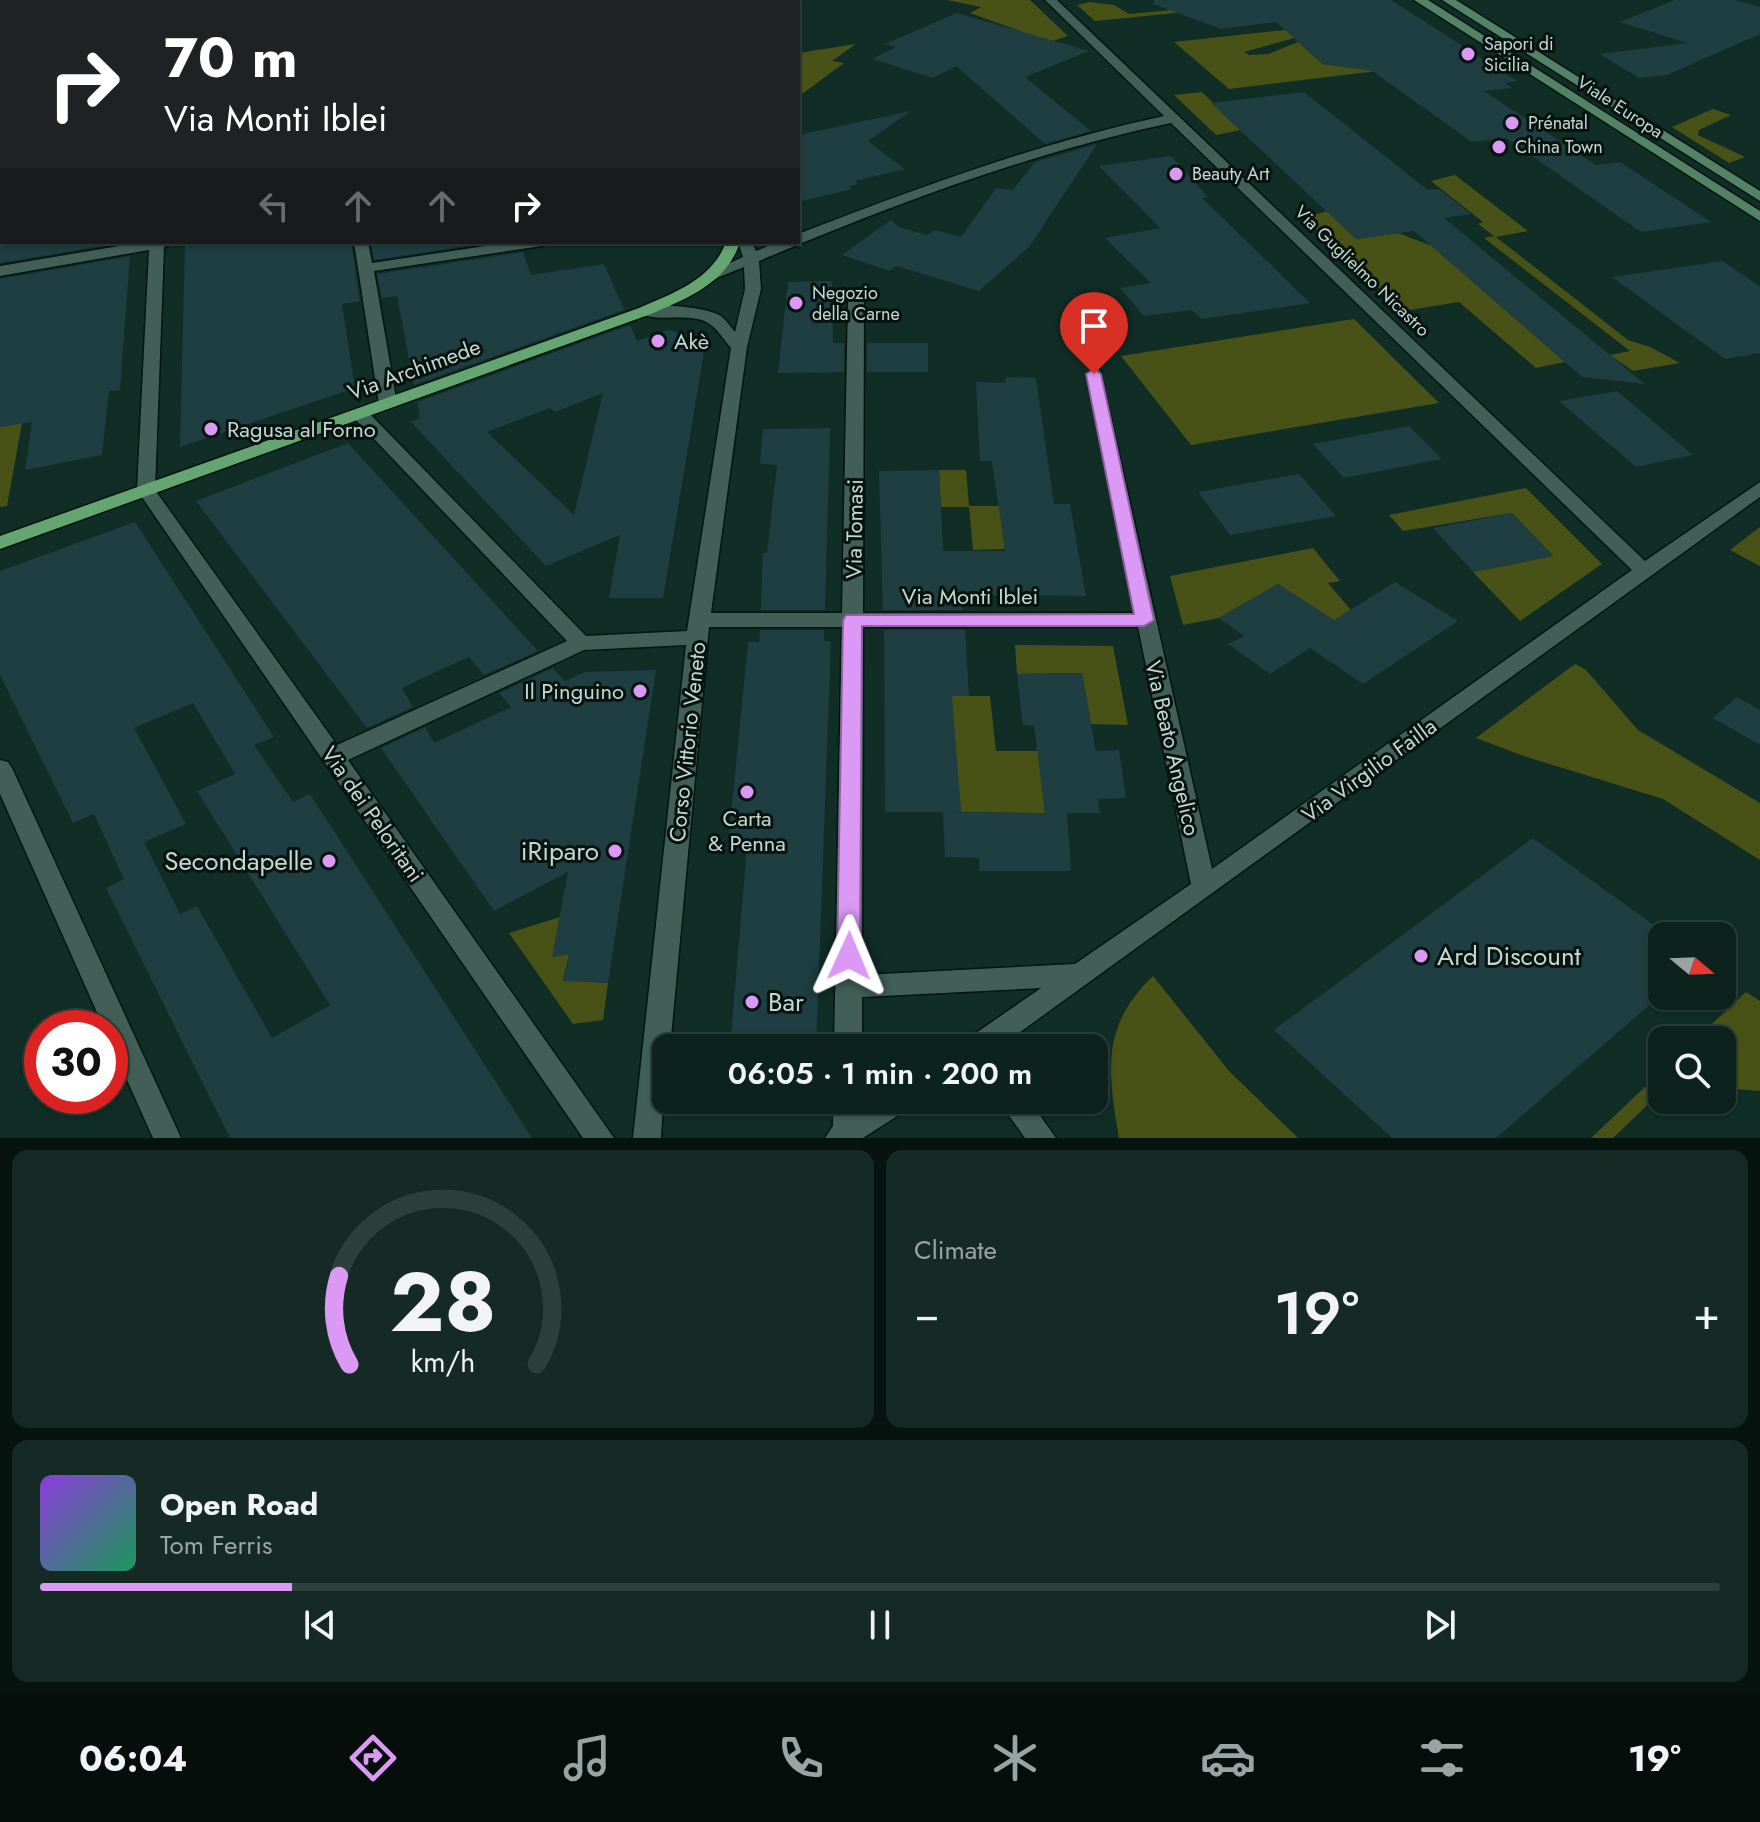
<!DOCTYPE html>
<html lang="en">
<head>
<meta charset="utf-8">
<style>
  body { margin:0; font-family:Jost,sans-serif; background:#152a25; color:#f1f3f6; height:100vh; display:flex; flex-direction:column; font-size:30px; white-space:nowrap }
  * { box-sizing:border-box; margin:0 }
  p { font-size:26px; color:#9aa4a3 }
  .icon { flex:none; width:44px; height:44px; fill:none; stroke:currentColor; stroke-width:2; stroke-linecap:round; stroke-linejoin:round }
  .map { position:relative; height:1138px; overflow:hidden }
  .panel { display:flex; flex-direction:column; gap:12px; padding:12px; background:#07130f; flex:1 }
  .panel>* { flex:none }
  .banner { position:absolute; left:0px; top:0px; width:800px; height:244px; box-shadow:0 2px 6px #0004,0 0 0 2px #2c3f3b; background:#202124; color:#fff; overflow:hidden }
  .needle { width:52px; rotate:109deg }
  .tools { position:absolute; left:1648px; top:922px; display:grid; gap:16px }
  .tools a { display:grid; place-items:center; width:88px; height:88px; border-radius:16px; background:#0c221c; box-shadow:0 2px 6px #0004,0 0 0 2px #2c3f3b; font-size:40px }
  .speed { position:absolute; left:24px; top:1010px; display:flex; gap:16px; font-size:40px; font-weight:700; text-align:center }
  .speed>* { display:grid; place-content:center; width:104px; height:104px; border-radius:50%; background:#0c221c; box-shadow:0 2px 6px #0004,0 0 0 2px #2c3f3b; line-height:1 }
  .speed .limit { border:12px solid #d22; background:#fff; color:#111 }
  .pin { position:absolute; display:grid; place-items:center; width:68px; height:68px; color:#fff; margin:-82px -34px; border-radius:50% 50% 50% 0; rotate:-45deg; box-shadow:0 0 8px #0007 }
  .pin .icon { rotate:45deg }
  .me { position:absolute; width:88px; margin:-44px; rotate:1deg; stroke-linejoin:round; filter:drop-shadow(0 0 6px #0008) }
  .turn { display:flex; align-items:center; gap:28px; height:168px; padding:0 32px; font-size:36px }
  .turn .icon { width:104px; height:104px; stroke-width:2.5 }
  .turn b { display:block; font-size:56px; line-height:68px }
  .lanes { display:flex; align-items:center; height:76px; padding:0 32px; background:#0003; justify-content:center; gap:40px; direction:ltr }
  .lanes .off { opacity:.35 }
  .big { font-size:60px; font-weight:600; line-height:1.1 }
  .panel .card { flex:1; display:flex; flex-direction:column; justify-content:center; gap:12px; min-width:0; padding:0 28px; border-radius:16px; background:#152a25 }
  .panel .dial { align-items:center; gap:0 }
  .dial svg { height:208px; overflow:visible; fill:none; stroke:#2c3f3b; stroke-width:7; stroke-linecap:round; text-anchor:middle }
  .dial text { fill:#f1f3f6; stroke:none }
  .song { display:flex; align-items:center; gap:24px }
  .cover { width:96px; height:96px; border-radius:12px; background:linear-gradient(135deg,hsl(270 70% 55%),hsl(150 70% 35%)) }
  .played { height:8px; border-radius:4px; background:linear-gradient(90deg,#db99f5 15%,#2c3f3b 15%) }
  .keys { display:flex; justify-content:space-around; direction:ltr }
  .heat { display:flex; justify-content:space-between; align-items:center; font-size:44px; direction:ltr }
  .panel .tiles { flex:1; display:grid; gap:12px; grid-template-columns:1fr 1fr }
  .card:last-child { grid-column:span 2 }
  .trip { position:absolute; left:652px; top:1034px; width:456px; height:80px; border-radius:16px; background:#0c221c; box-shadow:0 2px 6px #0004,0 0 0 2px #2c3f3b; font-weight:600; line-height:80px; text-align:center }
  .tab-bar { display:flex; height:128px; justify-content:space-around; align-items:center; background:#050e0b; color:#9aa4a3 }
  .tab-bar .icon { width:56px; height:56px }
  .tab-bar .on { color:#db99f5 }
  .tab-bar b { font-size:36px; color:#f1f3f6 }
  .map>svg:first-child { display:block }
</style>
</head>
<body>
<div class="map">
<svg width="1760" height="1138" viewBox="0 0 1760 1138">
  <rect width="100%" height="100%" fill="#102d26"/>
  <g fill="#495216">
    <polygon points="947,0 1030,0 1068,36 1043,44 1020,31 970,13 981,7"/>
    <polygon points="1195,0 1307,0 1095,21 1077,5 1089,2 1114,5 1129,14 1171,10"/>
    <polygon points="1312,27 1291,39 1244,52 1249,55 1268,54 1298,42 1323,64 1377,71 1229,89 1174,42"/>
    <polygon points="856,44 832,61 844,63 798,97 798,53"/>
    <polygon points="1202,92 1241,130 1216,135 1174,95"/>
    <polygon points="1713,109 1731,115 1699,130 1698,135 1745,157 1729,163 1672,127"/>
    <polygon points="1455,175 1528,231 1496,237 1628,340 1650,347 1680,363 1633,371 1610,355 1630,351 1484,238 1494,236 1478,224 1483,222 1431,181"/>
    <polygon points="1327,211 1356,239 1398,233 1432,246 1565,362 1536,368 1459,302 1403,311 1304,218"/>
    <polygon points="1354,319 1439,403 1191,445 1121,356"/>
    <polygon points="22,423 7,506 0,507 0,427"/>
    <polygon points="939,470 966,470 969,506 1000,506 1005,549 973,550 969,507 941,507"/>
    <polygon points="1526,488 1602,564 1520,621 1473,572 1553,556 1512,513 1403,531 1389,515"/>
    <polygon points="1760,527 1760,566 1730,550"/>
    <polygon points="1313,548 1340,581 1328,583 1351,610 1326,626 1318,610 1278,584 1219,618 1183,625 1170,576"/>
    <polygon points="1015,645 1113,646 1128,725 1091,724 1082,673 1017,674"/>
    <polygon points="1575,664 1586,670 1638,730 1760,803 1760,860 1663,799 1527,757 1476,738"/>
    <polygon points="951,696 990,696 996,751 1038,751 1045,813 961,812"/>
    <polygon points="560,917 553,957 569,954 563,980 608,983 603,1020 573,1024 509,933"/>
    <path d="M1153 976 1229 1071 1298 1138H1119C1108 1072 1100 1027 1153 976Z"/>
    <polygon points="1746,992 1760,1001 1760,1091 1722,1088 1722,1040 1695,1040"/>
    <polygon points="1662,1071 1662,1091 1613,1138 1591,1138"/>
  </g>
  <g fill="#1e3e41" fill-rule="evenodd">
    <polygon points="1154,0 1391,0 1517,81 1505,83 1512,88 1484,91 1596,165 1620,162 1711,222 1641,232 1506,138 1472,142 1372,71 1323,64 1276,22 1221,29 1153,4"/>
    <polygon points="1675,0 1736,0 1760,7 1760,34 1667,75 1639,78 1600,54 1687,43 1620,22"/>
    <polygon points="957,13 1089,51 1025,77 1091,131 1045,144 956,66 933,78 872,59 896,47 885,44"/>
    <polygon points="1304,92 1428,190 1439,189 1471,214 1444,218 1645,384 1582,377 1414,231 1356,239 1211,103"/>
    <polygon points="911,111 868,141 905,169 855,181 858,184 849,186 852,189 798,202 798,135"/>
    <polygon points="1097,144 1030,246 979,291 896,266 890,271 842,255 891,220 899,227 927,235 935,230 961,237 996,188 1013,190 1035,162"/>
    <polygon points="1171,156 1208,197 1202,198 1310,303 1202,319 1192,310 1144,316 1120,288 1151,283 1105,238 1160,228 1099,166"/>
    <polygon points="0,242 125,242 0,263"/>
    <polygon points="185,242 351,242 360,301 342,304 355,388 180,447"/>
    <polygon points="371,242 492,242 374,260"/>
    <polygon points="523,252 531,275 604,264 624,310 414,385 397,296 382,298 377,274"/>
    <polygon points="130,256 120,390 109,391 102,455 25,470 32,422 0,427 0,279"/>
    <polygon points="1723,261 1760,287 1760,353 1725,359 1612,277"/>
    <polygon points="832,281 833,343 844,343 844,372 778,373 788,282"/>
    <path d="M630 325 637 341 669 330 706 340 663 598H609L620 535 546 566 411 422 420 418 417 402ZM603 393 574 515 487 432 550 408 555 412Z"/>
    <rect x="867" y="343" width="61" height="29"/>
    <polygon points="1006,377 1036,378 1054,504 1070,504 1086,596 962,595 963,610 883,610 879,471 939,470 943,551 1005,551 992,461 980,461 976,382 1005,383"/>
    <polygon points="1617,391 1693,455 1636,467 1559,401"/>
    <polygon points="1409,426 1442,459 1344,478 1313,444"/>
    <polygon points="830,428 825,610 761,610 763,553 767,553 777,465 760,464 763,429"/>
    <polygon points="348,443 538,651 484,675 469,657 442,669 402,688 413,707 367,728 196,501"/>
    <polygon points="1299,474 1336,516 1230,535 1198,492"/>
    <polygon points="1512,513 1553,556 1473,572 1433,528"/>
    <path d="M135 522 274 737 254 745 293 802 310 794 532 1138H230L106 888 124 879 94 814 73 823 0 675V571ZM193 703 235 774 197 791 330 1005 272 1038 197 906 180 914 144 842 186 824 134 728Z"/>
    <polygon points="1395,582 1458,621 1363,684 1310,648 1270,674 1228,644 1244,636 1219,618 1278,584 1334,620"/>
    <polygon points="760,630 824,630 824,641 831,641 816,1048 730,1048 747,846 728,846 748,642 759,642"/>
    <polygon points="884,630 965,630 969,696 952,696 961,812 885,812"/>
    <polygon points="553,668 565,681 585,672 656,670 608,983 563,981 569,954 552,957 568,872 494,911 381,748 425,727 434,743 511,707 499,693"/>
    <polygon points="1082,673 1096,751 1119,750 1126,798 1098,799 1100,813 1067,813 1071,871 979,871 979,858 945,857 943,812 1045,813 1034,726 1023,725 1017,674"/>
    <polygon points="1737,697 1760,710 1760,745 1713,718"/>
    <polygon points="1533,838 1662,931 1662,994 1496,1138 1392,1138 1274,1030"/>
  </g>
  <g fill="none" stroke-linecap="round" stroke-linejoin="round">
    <defs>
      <g id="minor">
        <polygon points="11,0 23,0 10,2"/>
        <rect x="161" y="0" width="12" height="2"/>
        <rect x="310" y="0" width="12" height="2"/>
        <path d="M1045 0H1057L1645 561 1760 482V497L998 1048H962L966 1040 1041 988 862 997V1048H834L842 627H709L670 1048H666L661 1138H633L686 645 584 650 348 760 614 1138H583L137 490 149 250 0 276V266L143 242H176L164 247 155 490 337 745 567 641 354 418 351 414 354 410H366L586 636 687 631 731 348C724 340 717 328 708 323 687 311 654 325 637 311 649 301 707 307 721 316 726 320 731 327 735 332L745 289 744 267 712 280 704 275 743 257 738 242H752L756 251 778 242H798V234C918 188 1038 143 1164 116ZM1171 123 1632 570 1212 869 1100 370 1094 369 1086 374 1135 613H863L864 298 856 293 848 298 842 613H711L747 347 761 289 759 261C892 205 1029 153 1171 123ZM863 627H1138L1191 884 1075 964 862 975Z"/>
        <polygon points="2,50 2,64 0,65 0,51"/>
        <polygon points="2,135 2,143 0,144 0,136"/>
        <polygon points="354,242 368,242 372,263 512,242 549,242 542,246 374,271 397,404 388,409 379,404"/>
        <polygon points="0,760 8,762 12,768 181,1138 153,1138 110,1042 110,1028 104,1028 0,794"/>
        <polygon points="833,1100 861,1100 861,1108 874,1100 912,1100 908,1109 863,1138 825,1138 833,1126"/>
        <polygon points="998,1100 1029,1100 1056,1138 1025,1138"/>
      </g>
      <g id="secondary">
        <polygon points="1414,0 1428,0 1760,211 1760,221"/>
        <polygon points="1442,0 1456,0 1760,191 1760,201"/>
      </g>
      <g id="primary">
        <polygon points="574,0 586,0 588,2 576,2"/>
        <path d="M726 242H740C727 283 688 298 651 314L0 549V536L639 308C673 293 712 280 726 242Z"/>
      </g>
    </defs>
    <use href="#minor" stroke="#00150f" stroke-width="3"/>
    <use href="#secondary" stroke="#00150f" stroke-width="3"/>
    <use href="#primary" stroke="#00150f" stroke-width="3"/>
    <use href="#minor" fill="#415f56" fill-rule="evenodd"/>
    <use href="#secondary" fill="#538264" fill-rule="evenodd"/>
    <use href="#primary" fill="#64a572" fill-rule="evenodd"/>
  </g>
  <polygon fill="#db99f5" stroke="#8e639f" stroke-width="2" points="1094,369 1101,374 1154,620 1144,626 862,626 860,956 857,963 849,966 840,963 837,956 843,620 846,615 1134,614 1086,374"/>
  <g fill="#db99f5" stroke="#07130f" stroke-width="3">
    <circle cx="1468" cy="54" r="8"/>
    <circle cx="1512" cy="123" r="8"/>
    <circle cx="1499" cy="147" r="8"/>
    <circle cx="1176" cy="174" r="8"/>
    <circle cx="796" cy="303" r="8"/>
    <circle cx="658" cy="341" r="8"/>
    <circle cx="211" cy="429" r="8"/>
    <circle cx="640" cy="691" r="8"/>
    <circle cx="747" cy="792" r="8"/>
    <circle cx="615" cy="851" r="8"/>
    <circle cx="329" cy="861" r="8"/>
    <circle cx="1421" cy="956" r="8"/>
    <circle cx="752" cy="1002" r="8"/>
  </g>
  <g text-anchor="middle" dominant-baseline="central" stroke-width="6" stroke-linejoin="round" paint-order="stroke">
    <g font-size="18" fill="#c6d6d1" stroke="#07130f" text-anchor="start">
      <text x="1484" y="44">Sapori di<tspan x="1484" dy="21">Sicilia</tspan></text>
      <text x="1528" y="123">Prénatal</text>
      <text x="1515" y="147">China Town</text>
      <text x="1192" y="174">Beauty Art</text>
      <text x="812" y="293">Negozio<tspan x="812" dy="21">della Carne</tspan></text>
    </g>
    <g font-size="18" fill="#c6d6d1" stroke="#07130f">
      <text transform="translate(1620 107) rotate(33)">Viale Europa</text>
      <text transform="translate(1362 271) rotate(44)">Via Guglielmo Nicastro</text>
    </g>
    <g font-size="22" fill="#c6d6d1" stroke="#07130f" text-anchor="start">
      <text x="674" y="341">Akè</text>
      <text x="227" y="429">Ragusa al Forno</text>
      <text x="624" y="691" text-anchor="end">Il Pinguino</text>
      <text x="747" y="818" text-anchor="middle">Carta<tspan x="747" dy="25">&amp; Penna</tspan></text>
    </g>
    <g font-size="22" fill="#c6d6d1" stroke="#07130f">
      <text transform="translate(414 369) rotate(-20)">Via Archimede</text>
      <text transform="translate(854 529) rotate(-89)">Via Tomasi</text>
      <text x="970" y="596">Via Monti Iblei</text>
      <text transform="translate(687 742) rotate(-84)">Corso Vittorio Veneto</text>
      <text transform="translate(1173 748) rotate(77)">Via Beato Angelico</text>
      <text transform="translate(1369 770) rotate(-36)">Via Virgilio Failla</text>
      <text transform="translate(373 814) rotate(55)">Via dei Peloritani</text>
    </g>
    <g font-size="26" fill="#c6d6d1" stroke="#07130f" text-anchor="end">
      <text x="599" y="851">iRiparo</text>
      <text x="313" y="861">Secondapelle</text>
      <text x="1437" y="956" text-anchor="start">Ard Discount</text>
      <text x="768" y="1002" text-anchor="start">Bar</text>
    </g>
  </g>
</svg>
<div class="tools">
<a><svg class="needle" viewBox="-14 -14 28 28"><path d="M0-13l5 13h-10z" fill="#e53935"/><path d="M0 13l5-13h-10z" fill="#9aa4a3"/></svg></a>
<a><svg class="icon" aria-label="search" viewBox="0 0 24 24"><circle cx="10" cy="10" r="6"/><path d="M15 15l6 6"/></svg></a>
</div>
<div class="speed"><div class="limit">30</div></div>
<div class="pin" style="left:1094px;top:374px;background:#d93025"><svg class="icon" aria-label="arrive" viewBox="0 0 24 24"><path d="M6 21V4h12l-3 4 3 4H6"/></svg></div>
<svg class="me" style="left:849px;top:956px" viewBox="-20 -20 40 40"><path d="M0-17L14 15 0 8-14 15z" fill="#db99f5" stroke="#fff" stroke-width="4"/></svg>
<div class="trip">06:05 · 1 min · 200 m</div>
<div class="banner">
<div class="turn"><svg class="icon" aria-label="right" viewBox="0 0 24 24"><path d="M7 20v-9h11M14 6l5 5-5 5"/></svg><div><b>70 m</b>Via Monti Iblei</div></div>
<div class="lanes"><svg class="icon off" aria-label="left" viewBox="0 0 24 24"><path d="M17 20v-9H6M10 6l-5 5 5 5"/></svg><svg class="icon off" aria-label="ahead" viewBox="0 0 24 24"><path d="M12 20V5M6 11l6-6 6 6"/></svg><svg class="icon off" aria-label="ahead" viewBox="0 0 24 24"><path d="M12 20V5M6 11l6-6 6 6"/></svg><svg class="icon" aria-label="right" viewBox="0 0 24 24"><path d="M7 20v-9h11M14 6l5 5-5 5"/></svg></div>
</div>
</div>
<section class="panel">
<div class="tiles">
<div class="card dial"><svg viewBox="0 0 100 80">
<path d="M14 69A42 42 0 1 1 86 69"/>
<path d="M14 69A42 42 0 0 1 10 35" stroke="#db99f5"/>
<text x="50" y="56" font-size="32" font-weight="700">28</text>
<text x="50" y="72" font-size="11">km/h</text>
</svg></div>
<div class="card"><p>Climate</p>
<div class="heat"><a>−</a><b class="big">19°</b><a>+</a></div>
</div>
<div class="card">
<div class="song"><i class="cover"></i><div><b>Open Road</b><p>Tom Ferris</p></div></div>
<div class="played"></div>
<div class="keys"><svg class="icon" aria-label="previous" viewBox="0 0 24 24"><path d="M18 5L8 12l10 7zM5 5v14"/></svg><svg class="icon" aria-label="pause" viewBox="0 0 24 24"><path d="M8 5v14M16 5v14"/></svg><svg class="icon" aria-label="next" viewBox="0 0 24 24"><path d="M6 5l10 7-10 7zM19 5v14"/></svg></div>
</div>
</div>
</section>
<nav class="tab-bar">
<b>06:04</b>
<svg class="icon on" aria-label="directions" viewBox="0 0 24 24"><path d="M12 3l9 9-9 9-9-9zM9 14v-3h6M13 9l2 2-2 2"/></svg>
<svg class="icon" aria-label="music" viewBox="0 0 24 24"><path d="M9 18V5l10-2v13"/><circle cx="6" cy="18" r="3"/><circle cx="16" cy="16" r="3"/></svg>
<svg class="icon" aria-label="phone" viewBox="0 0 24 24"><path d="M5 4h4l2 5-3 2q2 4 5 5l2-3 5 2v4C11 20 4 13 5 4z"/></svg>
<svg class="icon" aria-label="climate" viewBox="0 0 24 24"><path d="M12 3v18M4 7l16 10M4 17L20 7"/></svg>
<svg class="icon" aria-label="car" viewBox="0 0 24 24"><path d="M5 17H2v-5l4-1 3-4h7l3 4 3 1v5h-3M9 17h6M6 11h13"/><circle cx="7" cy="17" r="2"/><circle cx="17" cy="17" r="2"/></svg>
<svg class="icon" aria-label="filters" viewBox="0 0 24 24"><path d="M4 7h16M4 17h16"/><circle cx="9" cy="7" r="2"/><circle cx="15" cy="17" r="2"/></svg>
<b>19°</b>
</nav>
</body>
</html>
